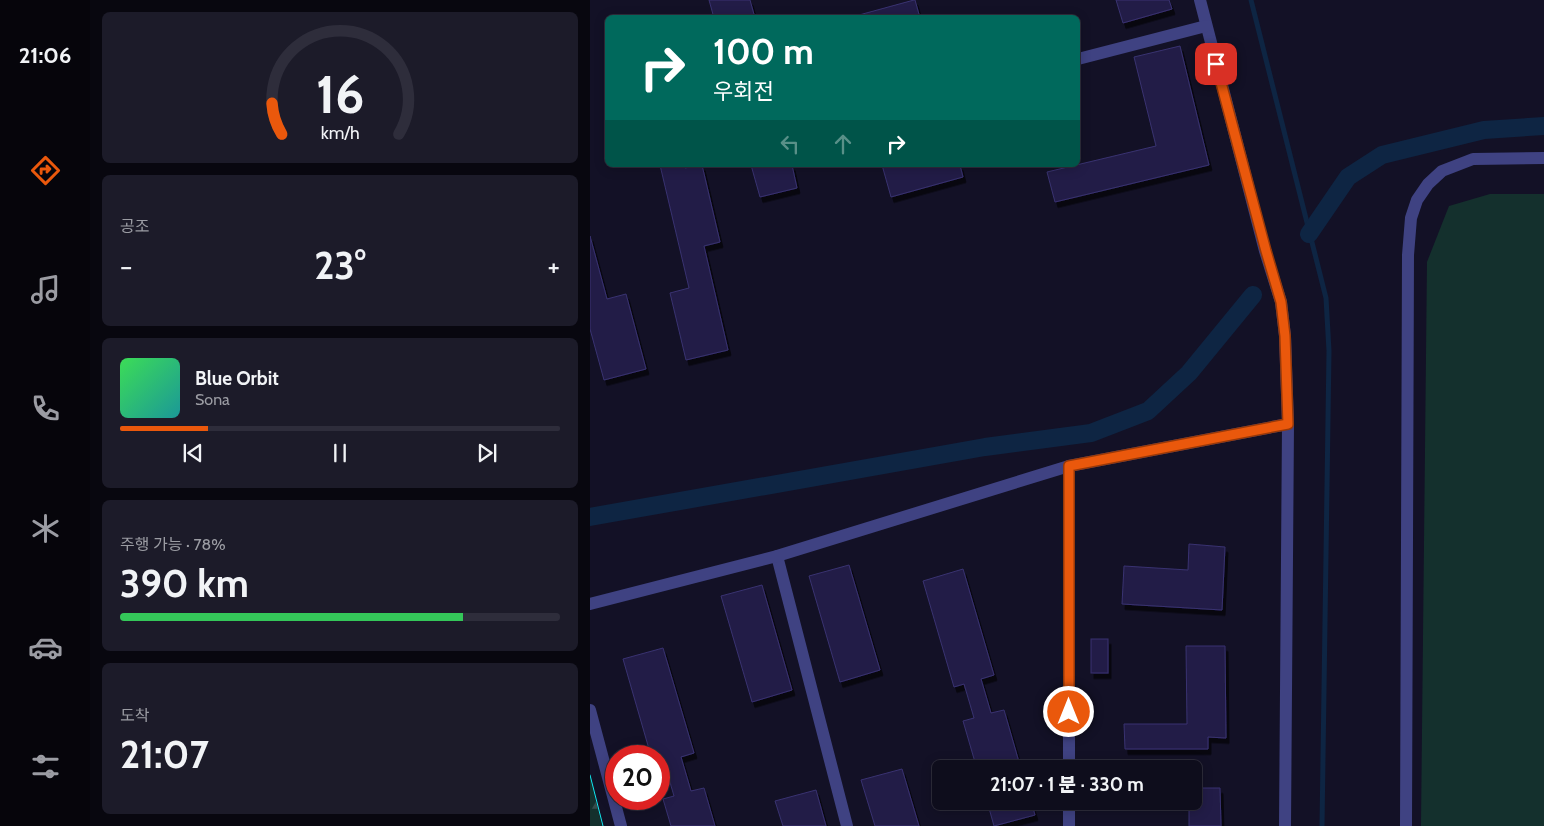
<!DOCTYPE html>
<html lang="ko">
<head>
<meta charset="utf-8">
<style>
  body { margin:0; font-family:Cabin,"Noto Sans KR",sans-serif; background:#1c1b29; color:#f1f3f6; height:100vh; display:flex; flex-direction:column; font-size:19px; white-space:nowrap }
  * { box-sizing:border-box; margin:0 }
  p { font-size:16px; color:#9b9ca3 }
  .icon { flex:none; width:28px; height:28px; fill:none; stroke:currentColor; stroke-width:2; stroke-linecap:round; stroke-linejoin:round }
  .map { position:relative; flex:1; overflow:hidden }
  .panel { display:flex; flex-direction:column; gap:12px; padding:12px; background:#08070f; width:500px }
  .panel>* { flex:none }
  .top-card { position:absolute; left:15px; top:15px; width:475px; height:152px; border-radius:8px; box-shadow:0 2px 12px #0003,0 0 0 1px #2e2d3b; background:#00695c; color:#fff; overflow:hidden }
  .speed { position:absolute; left:15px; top:745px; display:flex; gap:10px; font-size:25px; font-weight:700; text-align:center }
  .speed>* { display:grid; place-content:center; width:65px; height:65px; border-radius:50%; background:#0e0d1c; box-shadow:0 2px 12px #0003,0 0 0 1px #2e2d3b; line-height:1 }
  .speed .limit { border:8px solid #d22; background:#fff; color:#111 }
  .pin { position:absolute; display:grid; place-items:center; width:42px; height:42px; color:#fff; margin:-21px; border-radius:10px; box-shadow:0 2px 8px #0006 }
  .me { position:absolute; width:55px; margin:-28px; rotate:0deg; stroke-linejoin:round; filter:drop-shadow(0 0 4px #0008) }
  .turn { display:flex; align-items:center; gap:18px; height:105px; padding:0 25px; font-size:22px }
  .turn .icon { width:65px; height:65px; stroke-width:2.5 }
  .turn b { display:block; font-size:35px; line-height:42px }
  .lanes { display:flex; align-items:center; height:48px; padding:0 25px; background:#0003; justify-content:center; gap:25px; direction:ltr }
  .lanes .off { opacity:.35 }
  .big { font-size:38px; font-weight:800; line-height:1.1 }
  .panel .widget { flex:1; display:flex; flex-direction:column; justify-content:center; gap:8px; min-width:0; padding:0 18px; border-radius:8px; background:#1c1b29 }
  .panel .dial { align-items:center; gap:0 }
  .dial svg { height:130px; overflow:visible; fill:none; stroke:#2e2d3b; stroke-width:7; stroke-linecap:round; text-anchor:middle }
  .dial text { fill:#f1f3f6; stroke:none }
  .song { display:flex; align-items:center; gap:15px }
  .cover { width:60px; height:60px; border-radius:8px; background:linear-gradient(135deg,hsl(130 70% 55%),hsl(180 70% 35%)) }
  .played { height:5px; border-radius:2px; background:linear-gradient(90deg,#ea580c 20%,#2e2d3b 20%) }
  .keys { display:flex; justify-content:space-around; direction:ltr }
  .heat { display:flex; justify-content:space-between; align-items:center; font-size:28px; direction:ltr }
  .charge { height:8px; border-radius:4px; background:linear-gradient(90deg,#34c759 78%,#2e2d3b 0) }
  .trip { position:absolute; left:342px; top:760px; width:270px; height:50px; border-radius:8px; background:#0e0d1c; box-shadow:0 2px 12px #0003,0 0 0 1px #2e2d3b; font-weight:800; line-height:50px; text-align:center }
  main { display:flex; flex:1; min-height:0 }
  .tabs { display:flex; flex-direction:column; width:90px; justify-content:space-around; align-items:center; background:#06050b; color:#9b9ca3 }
  .tabs .icon { width:35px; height:35px }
  .tabs .current { color:#ea580c }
  .tabs b { font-size:22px; color:#f1f3f6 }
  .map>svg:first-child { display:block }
</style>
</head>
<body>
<main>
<nav class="tabs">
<b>21:06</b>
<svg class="icon current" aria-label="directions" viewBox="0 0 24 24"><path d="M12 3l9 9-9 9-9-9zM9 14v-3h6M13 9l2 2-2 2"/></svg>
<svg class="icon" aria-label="music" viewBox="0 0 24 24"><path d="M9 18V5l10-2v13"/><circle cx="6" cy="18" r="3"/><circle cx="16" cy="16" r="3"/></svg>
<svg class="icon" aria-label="phone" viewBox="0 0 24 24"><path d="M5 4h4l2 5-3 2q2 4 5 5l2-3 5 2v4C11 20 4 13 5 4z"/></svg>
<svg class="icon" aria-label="climate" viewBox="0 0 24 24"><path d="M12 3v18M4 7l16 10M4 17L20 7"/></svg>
<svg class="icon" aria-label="car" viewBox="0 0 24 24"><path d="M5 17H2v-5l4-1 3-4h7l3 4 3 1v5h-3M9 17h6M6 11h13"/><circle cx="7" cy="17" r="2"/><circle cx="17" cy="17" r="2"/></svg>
<svg class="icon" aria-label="filters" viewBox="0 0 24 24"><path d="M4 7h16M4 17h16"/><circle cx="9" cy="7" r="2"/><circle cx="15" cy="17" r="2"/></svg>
</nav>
<section class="panel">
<div class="widget dial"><svg viewBox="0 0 100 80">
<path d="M14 69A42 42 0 1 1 86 69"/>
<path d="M14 69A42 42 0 0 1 8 50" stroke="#ea580c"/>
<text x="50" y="56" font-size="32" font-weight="700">16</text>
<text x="50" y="72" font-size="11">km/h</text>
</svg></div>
<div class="widget"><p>공조</p>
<div class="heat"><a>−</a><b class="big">23°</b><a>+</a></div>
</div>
<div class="widget">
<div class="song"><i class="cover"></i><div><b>Blue Orbit</b><p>Sona</p></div></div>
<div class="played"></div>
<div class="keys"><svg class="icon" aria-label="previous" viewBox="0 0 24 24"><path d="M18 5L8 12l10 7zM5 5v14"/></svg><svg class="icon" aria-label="pause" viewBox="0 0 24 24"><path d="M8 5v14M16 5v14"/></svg><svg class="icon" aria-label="next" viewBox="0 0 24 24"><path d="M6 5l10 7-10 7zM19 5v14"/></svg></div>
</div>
<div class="widget"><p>주행 가능 · 78%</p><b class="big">390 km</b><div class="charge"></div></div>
<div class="widget"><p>도착</p><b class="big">21:07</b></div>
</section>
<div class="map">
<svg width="954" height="826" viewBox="0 0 954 826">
  <defs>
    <pattern id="forest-firs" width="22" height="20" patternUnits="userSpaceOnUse" patternTransform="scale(1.25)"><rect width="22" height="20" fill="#14302d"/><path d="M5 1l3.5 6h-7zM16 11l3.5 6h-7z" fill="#364d4c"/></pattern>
    <filter id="shadow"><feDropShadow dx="3" dy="5.5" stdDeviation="0" flood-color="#0009"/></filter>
  </defs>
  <rect width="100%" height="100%" fill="#131126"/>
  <polygon fill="#14302d" points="900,194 954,194 954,826 831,826 837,262 859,206"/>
  <polygon fill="url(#forest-firs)" points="0,777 12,826 0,826"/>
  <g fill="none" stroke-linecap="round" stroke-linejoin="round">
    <polyline stroke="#0e2543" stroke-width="5" points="661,0 736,298 739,351 732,826"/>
    <g stroke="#0e2543" stroke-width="18">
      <polyline points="719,234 758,177 792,155 894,130 954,126"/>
      <polyline points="0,517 395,447 501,433 558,411 599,373 663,295"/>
    </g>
  </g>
  <g fill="#231e46" stroke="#393271" filter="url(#shadow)">
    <polygon points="119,0 160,0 165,18 124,18"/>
    <polygon points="325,0 330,18 258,18 324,0"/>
    <polygon points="526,0 579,0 582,9 533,23"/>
    <polygon points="590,46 619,165 465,202 457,172 566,146 544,57"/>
    <polygon points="70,165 94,165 95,168 112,165 130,242 114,246 138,350 96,360 80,293 99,288"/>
    <polygon points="161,165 202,165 207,188 170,197"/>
    <polygon points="292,165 370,165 373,177 301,197"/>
    <polygon points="0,236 17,299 36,294 56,369 14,380 0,329"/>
    <polygon points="599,544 635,547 632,610 532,604 534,566 598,570"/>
    <polygon points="259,565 290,670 250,682 219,576"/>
    <polygon points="373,569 404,675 391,679 401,713 414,710 431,769 387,769 373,721 384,718 374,684 364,687 333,581"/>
    <polygon points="172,585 202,690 162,702 131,596"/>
    <rect x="501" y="639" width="17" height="34"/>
    <polygon points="596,646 635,646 636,738 618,737 618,749 535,749 534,724 597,724"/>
    <polygon points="73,648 104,753 91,757 101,791 114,788 125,826 81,826 73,799 84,796 74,762 69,763 69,756 61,756 33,659"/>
    <polygon points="312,769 329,826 285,826 271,780"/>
    <polygon points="604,788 630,788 631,826 599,826 599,801 604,801"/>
    <polygon points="226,790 236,826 193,826 185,801"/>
    <polygon points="397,801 441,801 445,815 404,826"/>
  </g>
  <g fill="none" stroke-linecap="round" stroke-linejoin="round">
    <g stroke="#3f4282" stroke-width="12">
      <polyline points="610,0 675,251 691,302 695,336 698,424 695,826"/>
      <polyline points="488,59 616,26"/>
      <polyline points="187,556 257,826"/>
      <polyline points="0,604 187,556 479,466 698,424"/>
      <polyline points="0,710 31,826"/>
      <polyline points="479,769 479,466"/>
      <polyline points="479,826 479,801"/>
      <polyline points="816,826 818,255 821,218 827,200 838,184 852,171 883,159 954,158"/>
    </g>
    <polyline stroke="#10ecf1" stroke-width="1" points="0,775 13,826"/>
  </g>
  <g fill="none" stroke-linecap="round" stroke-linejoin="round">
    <defs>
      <polyline id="route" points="479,712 479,466 698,424 695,336 691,302 676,251 626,64"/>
    </defs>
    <use href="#route" stroke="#983908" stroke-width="12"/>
    <use href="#route" stroke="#ea580c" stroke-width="9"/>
  </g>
</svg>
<div class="speed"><div class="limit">20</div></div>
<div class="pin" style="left:626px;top:64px;background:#d93025"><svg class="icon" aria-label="arrive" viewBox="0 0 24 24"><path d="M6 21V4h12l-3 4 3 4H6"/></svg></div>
<svg class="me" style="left:479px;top:712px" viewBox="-20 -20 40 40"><circle r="17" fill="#ea580c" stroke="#fff" stroke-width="3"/><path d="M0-11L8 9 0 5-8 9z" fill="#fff"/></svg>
<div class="trip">21:07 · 1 분 · 330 m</div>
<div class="top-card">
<div class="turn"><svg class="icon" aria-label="right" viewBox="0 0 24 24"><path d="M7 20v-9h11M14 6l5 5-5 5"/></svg><div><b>100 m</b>우회전</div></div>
<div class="lanes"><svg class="icon off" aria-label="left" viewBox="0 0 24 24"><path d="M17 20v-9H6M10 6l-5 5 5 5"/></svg><svg class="icon off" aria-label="ahead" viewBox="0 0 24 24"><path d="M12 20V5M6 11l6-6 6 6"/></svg><svg class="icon" aria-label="right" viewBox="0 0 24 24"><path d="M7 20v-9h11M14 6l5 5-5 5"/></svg></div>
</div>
</div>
</main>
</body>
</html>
